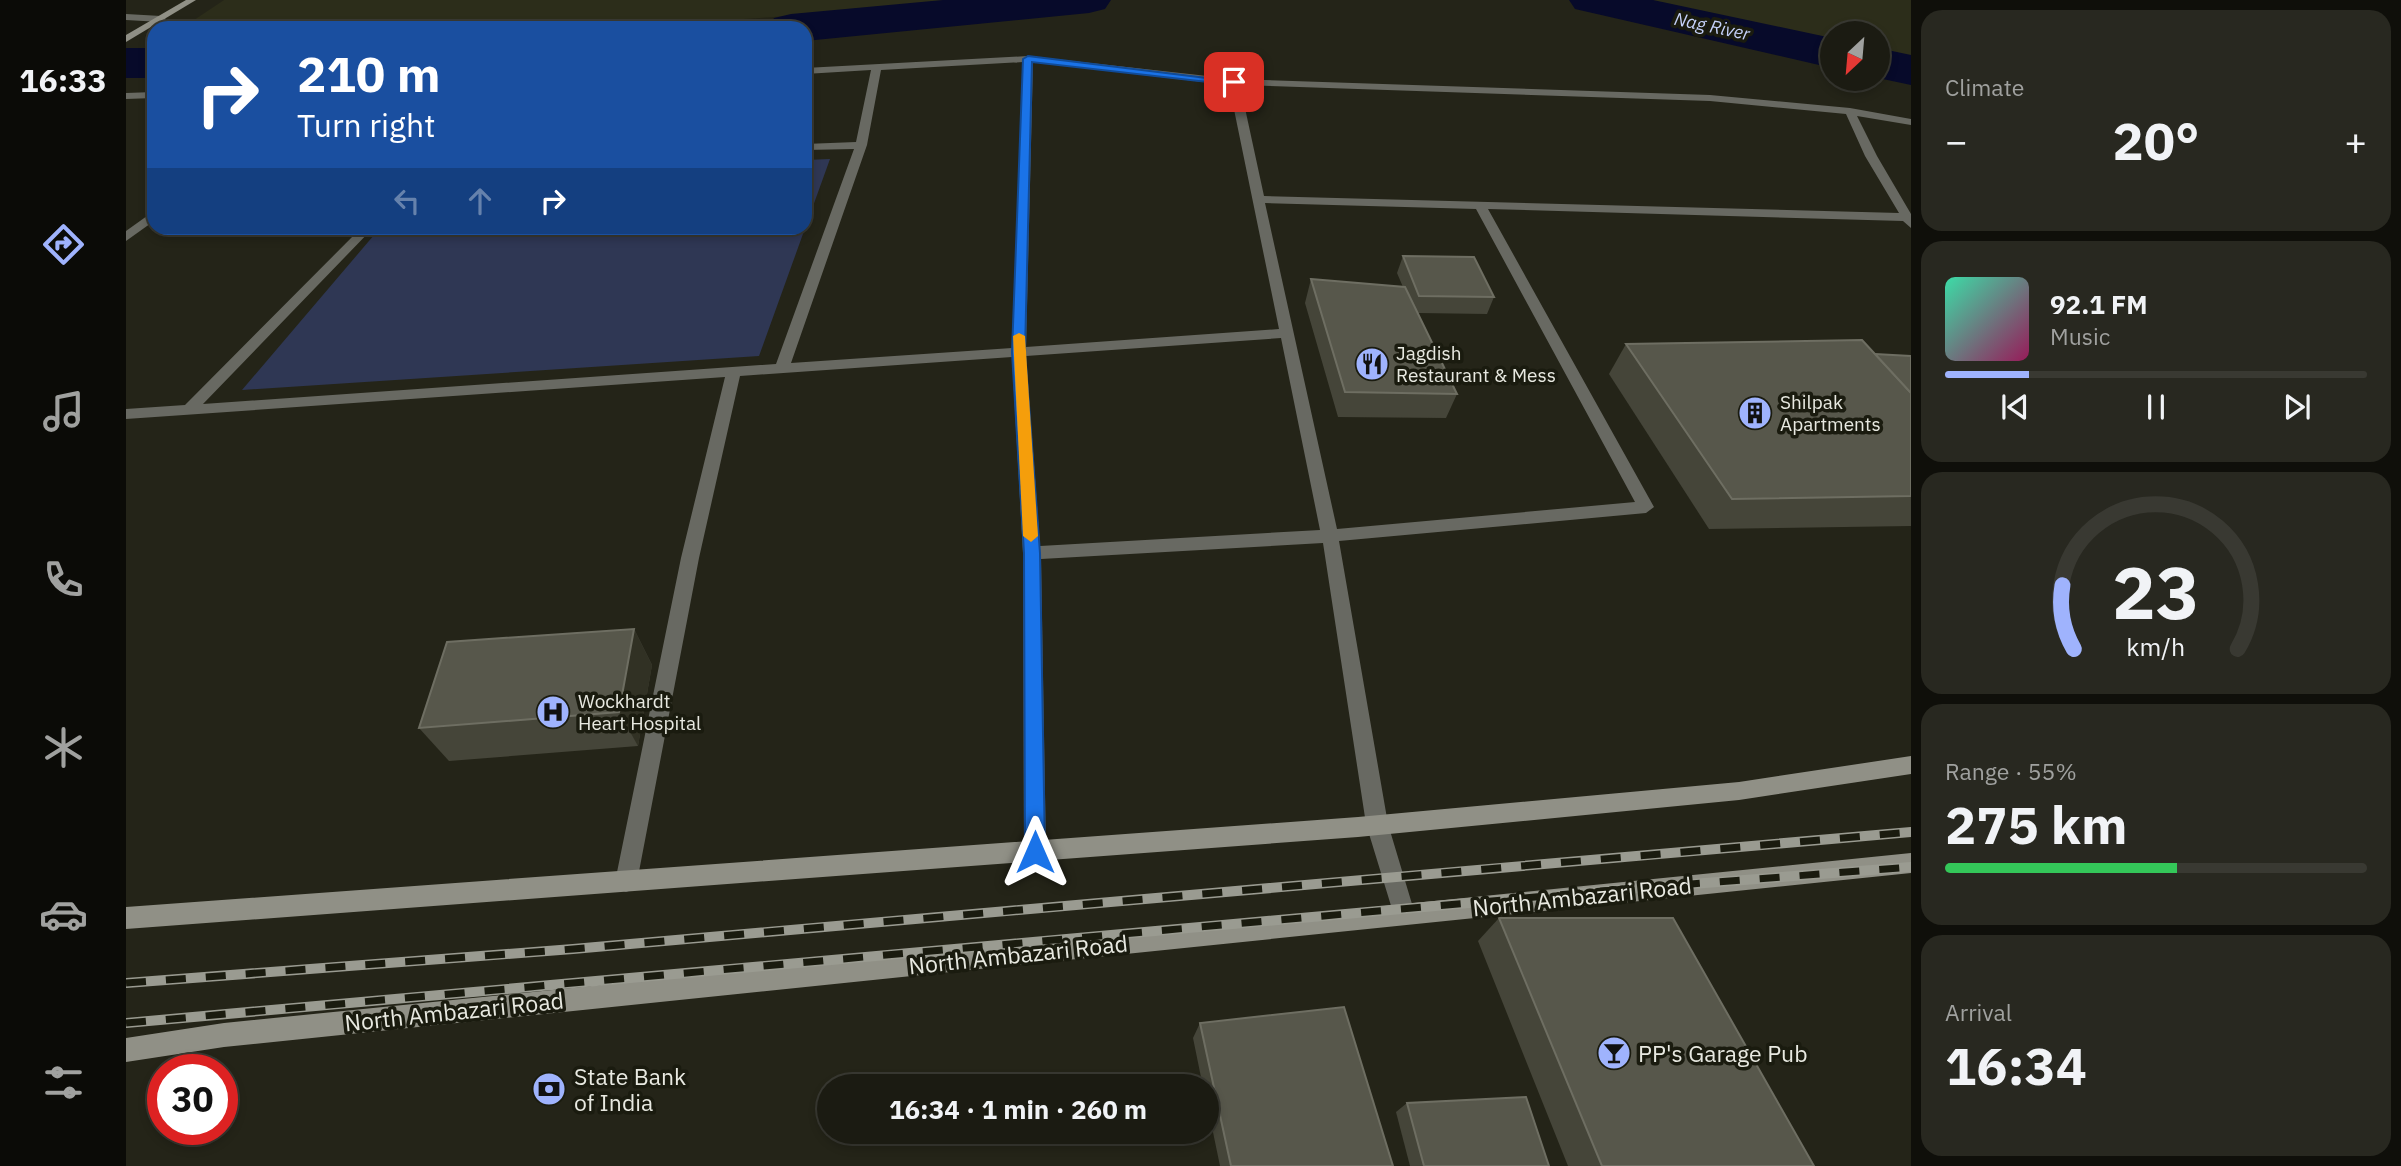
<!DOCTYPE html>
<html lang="en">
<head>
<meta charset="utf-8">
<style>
  body { margin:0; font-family:"IBM Plex Sans",sans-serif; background:#282820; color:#f1f3f6; height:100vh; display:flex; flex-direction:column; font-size:26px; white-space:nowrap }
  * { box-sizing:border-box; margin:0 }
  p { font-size:23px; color:#a0a19f }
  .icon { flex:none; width:38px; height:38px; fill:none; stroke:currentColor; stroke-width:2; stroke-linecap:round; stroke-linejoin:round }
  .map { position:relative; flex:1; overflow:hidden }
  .sheet { display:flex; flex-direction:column; gap:10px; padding:10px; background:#0f0f0a; width:490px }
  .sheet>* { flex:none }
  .banner { position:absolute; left:21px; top:21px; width:665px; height:214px; border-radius:21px; box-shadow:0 4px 10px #0003,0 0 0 2px #393932; background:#1a4fa0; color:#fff; overflow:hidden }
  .needle { width:46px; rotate:206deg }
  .buttons { position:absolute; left:1694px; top:21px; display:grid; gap:14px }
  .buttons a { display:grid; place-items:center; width:70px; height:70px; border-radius:50%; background:#1b1b12; box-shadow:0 4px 10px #0003,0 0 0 2px #393932; font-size:35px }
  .speed { position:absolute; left:21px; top:1054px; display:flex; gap:14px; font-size:35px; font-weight:700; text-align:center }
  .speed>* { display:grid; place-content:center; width:91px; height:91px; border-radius:50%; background:#1b1b12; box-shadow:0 4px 10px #0003,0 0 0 2px #393932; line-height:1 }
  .speed .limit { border:10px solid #d22; background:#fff; color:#111 }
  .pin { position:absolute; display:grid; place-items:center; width:60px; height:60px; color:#fff; margin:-30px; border-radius:14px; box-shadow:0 4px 10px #0006 }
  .me { position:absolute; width:77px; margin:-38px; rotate:0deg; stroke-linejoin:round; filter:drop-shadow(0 0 5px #0008) }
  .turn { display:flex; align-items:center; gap:24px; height:147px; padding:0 35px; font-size:32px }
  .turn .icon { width:91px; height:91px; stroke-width:2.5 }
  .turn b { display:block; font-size:49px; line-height:60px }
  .lanes { display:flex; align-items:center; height:66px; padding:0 35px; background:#0003; justify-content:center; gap:35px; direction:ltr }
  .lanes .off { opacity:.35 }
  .big { font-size:52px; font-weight:800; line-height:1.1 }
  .sheet .tile { flex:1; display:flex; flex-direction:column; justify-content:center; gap:10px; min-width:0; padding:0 24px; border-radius:21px; background:#282820 }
  .sheet .dial { align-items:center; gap:0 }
  .dial svg { height:182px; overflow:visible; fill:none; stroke:#393932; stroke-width:7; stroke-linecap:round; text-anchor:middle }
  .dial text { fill:#f1f3f6; stroke:none }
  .song { display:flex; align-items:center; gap:21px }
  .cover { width:84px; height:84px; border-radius:10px; background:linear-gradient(135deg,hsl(160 70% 55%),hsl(330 70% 35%)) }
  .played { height:7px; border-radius:4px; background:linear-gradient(90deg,#9fb3fd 20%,#393932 20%) }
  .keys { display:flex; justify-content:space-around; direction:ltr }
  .heat { display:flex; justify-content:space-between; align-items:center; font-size:38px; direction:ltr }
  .charge { height:10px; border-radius:5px; background:linear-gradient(90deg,#34c759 55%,#393932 0) }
  .trip { position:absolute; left:691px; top:1074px; width:402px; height:70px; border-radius:35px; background:#1b1b12; box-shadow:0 4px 10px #0003,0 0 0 2px #393932; font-weight:800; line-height:70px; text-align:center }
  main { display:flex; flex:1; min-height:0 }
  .menu { display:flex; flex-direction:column; width:126px; justify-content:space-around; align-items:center; background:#0b0b07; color:#a0a19f }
  .menu .icon { width:49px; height:49px }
  .menu .active { color:#9fb3fd }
  .menu b { font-size:32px; color:#f1f3f6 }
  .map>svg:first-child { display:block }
</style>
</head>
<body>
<main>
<nav class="menu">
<b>16:33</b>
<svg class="icon active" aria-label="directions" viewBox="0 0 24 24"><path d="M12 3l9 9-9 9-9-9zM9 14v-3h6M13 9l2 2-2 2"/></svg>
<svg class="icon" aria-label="music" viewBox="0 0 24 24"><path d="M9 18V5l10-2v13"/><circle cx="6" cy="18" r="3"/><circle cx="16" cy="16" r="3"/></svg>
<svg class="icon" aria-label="phone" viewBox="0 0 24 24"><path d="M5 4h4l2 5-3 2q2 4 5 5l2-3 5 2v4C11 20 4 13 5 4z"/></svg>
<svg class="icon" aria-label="climate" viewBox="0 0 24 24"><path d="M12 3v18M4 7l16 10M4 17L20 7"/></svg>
<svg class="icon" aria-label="car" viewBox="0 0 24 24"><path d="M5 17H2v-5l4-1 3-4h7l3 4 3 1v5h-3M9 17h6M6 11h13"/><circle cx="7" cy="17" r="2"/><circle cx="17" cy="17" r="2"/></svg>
<svg class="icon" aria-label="filters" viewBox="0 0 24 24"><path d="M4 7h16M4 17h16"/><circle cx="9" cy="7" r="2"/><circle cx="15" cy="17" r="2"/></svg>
</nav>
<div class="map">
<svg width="1785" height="1166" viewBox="0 0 1785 1166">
  <rect width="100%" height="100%" fill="#242418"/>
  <g fill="#2c2d1a">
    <polygon points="98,0 924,0 472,28 56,28"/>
    <polygon points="1487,0 1785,0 1785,64 1752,57 1752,33 1706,33 1706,47"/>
  </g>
  <polygon fill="#2f3754" points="704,159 633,356 116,390 254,228 679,228 679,160"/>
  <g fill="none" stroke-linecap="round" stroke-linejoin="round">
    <g fill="#070a2a" fill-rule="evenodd">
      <polygon points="817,0 985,0 979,9 963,13 679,41 679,28 642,28 648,18 665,14"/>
      <polygon points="1443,0 1527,0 1706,38 1706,68 1449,9"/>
      <rect x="0" y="48" width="28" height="30"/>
      <polygon points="1752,48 1785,55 1785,85 1752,78"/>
    </g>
    <g fill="#686962" fill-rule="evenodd">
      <polygon points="0,14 35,16 40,19 35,22 0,20"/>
      <path d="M902 56 1108 79 1584 95 1724 108 1785 119V125L1731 116 1751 156 1785 214V228L1777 221 1362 209 1528 507 1520 513 1213 541 1262 824 1289 914 1286 922 1278 925 1270 922 1240 824 1197 543 915 559 920 852 917 859 909 862 901 859 898 852 897 553 886 357 614 376 573 558 511 882 508 889 500 892 492 889 489 882 555 558 599 377 0 419V409L59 405 235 228H247L77 404 650 364 728 149 679 150V144L730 142 745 70 679 74V68ZM897 62 886 348 665 363 741 145 755 70ZM907 62 1103 85 1153 329 900 347ZM1114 85 1584 101 1720 114 1739 156 1773 213 1138 196ZM1139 203 1350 209 1509 502 1211 529ZM1155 338 1194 530 914 546 900 356Z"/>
      <polygon points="28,92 28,98 0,99 0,93"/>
      <polygon points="28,211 28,221 0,241 0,231"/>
    </g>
    <g fill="#909086" fill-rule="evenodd">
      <polygon points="60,0 70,0 0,42 0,35"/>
      <polygon points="1785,756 1785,774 1613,800 1232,837 0,929 0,907 1232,817 1613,782"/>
      <polygon points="1785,853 1785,873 98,1047 0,1062 0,1038 98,1023"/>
    </g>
    <defs>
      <g id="rail">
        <polyline points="0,983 447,949 1785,832"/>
        <polyline points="0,1023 1488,890 1785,867"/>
      </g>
    </defs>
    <use href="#rail" stroke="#9a9b91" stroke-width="10"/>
    <use href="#rail" stroke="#1a1b0f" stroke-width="7" stroke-dasharray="20" stroke-linecap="butt"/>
  </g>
  <g fill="#454539">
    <polygon points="1277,256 1368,297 1361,314 1292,313 1331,394 1320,418 1212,417 1179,303 1185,279 1277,287 1271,273"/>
    <polygon points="1500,344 1785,356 1785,526 1583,529 1483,374"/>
    <polygon points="508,629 526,665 512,746 323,761 293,728"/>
    <polygon points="1373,918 1688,1166 1442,1166 1352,941"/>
    <polygon points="1074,1023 1267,1166 1094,1166 1082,1108 1082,1087 1077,1087 1067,1038"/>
    <polygon points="1281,1103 1423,1166 1284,1166 1270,1112"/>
  </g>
  <polygon fill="#313124" points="508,629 526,665 512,746 493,712"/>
  <g fill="#57574b" stroke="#6e6e62" stroke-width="2">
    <polygon points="1277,256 1348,257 1368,297 1293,296"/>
    <polygon points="1185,279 1279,287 1331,394 1219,392"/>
    <polygon points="1736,340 1785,393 1785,496 1606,499 1500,344"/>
    <polygon points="1749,354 1785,356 1785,393"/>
    <polygon points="508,629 493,712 293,728 321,642"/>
    <polygon points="1373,918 1547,918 1688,1166 1476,1166"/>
    <polygon points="1218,1007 1267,1166 1105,1166 1074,1023"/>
    <polygon points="1400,1097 1423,1166 1298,1166 1281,1103"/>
  </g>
  <polygon fill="#1a73e8" stroke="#114b97" stroke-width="2" points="902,56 1113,82 1108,85 906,62 899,352 914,553 919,852 916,858 909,861 902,858 899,852 898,553 886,352 897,59"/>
  <polygon fill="#f59e0b" points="893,333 899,336 912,536 905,542 897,536 887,336"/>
  <defs>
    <symbol id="restaurant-disc" viewBox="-11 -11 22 22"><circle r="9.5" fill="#9fb3fd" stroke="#1a1b0f"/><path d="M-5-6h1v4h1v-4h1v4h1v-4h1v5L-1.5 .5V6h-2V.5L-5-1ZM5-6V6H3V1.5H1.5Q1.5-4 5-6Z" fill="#111"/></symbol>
    <symbol id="building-disc" viewBox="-11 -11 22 22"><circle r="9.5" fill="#9fb3fd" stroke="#1a1b0f"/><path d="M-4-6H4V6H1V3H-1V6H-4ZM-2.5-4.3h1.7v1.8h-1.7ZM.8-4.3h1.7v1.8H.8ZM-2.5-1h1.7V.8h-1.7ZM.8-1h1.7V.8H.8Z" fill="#111"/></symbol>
    <symbol id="hospital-disc" viewBox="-11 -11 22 22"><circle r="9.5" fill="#9fb3fd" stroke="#1a1b0f"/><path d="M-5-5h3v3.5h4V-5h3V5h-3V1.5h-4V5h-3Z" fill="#111"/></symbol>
    <symbol id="bar-disc" viewBox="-11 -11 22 22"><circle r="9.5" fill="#9fb3fd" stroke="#1a1b0f"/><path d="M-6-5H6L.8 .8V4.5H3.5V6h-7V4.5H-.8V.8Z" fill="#111"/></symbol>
    <symbol id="bank-disc" viewBox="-11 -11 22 22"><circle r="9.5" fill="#9fb3fd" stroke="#1a1b0f"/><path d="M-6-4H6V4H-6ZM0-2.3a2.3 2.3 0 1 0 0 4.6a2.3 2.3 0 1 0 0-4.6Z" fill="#111"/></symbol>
  </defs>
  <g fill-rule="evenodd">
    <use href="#restaurant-disc" x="1227" y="345" width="38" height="38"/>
    <use href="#building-disc" x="1610" y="394" width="38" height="38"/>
    <use href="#hospital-disc" x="408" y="693" width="38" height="38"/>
    <use href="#bar-disc" x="1469" y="1034" width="38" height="38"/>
    <use href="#bank-disc" x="404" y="1070" width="38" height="38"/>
  </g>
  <g text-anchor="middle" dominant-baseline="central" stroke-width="7" stroke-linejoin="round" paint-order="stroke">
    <g font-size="18" font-style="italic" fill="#c5d1f9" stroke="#1a1b0f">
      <text transform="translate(1586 26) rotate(12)">Nag River</text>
    </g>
    <g font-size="19" fill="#e8e9e1" stroke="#1a1b0f" text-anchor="start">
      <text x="1270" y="353">Jagdish<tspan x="1270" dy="22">Restaurant &amp; Mess</tspan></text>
      <text x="1654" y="402">Shilpak<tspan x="1654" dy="22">Apartments</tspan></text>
      <text x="452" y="701">Wockhardt<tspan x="452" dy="22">Heart Hospital</tspan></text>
    </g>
    <g font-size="23" fill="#e8e9e1" stroke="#1a1b0f">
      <text transform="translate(1456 896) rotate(-6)">North Ambazari Road</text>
      <text transform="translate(892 954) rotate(-6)">North Ambazari Road</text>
      <text transform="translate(328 1011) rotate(-6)">North Ambazari Road</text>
    </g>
    <g font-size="23" fill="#e8e9e1" stroke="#1a1b0f" text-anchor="start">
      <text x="1512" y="1053">PP's Garage Pub</text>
      <text x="448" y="1076">State Bank<tspan x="448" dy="26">of India</tspan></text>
    </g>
  </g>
</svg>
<div class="buttons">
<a><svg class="needle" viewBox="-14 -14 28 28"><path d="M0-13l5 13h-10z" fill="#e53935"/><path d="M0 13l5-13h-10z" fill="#a0a19f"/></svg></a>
</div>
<div class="speed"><div class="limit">30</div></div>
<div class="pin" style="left:1108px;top:82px;background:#d93025"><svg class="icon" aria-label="arrive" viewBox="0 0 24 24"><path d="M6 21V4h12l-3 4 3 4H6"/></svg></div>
<svg class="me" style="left:909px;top:852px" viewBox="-20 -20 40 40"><path d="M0-17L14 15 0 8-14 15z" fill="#1a73e8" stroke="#fff" stroke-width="4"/></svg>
<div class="trip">16:34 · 1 min · 260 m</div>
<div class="banner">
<div class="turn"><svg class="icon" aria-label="right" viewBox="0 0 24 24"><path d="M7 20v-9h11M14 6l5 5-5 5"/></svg><div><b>210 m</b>Turn right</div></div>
<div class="lanes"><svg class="icon off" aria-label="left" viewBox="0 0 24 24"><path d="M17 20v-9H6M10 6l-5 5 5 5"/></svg><svg class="icon off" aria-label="ahead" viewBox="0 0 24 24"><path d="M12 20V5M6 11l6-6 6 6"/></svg><svg class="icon" aria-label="right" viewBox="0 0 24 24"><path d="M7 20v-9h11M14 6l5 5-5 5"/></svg></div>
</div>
</div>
<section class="sheet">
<div class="tile"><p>Climate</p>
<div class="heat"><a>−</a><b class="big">20°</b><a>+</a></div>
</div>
<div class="tile">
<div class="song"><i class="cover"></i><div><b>92.1 FM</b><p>Music</p></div></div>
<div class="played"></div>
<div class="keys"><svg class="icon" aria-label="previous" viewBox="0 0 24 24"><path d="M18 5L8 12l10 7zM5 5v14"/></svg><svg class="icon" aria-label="pause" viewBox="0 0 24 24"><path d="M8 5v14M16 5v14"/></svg><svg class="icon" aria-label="next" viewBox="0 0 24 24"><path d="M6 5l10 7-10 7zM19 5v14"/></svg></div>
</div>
<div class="tile dial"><svg viewBox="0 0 100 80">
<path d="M14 69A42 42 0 1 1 86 69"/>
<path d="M14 69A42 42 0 0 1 9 41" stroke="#9fb3fd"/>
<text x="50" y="56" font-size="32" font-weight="700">23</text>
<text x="50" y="72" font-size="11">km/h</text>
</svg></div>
<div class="tile"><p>Range · 55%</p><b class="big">275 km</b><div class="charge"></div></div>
<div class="tile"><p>Arrival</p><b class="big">16:34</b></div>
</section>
</main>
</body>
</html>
